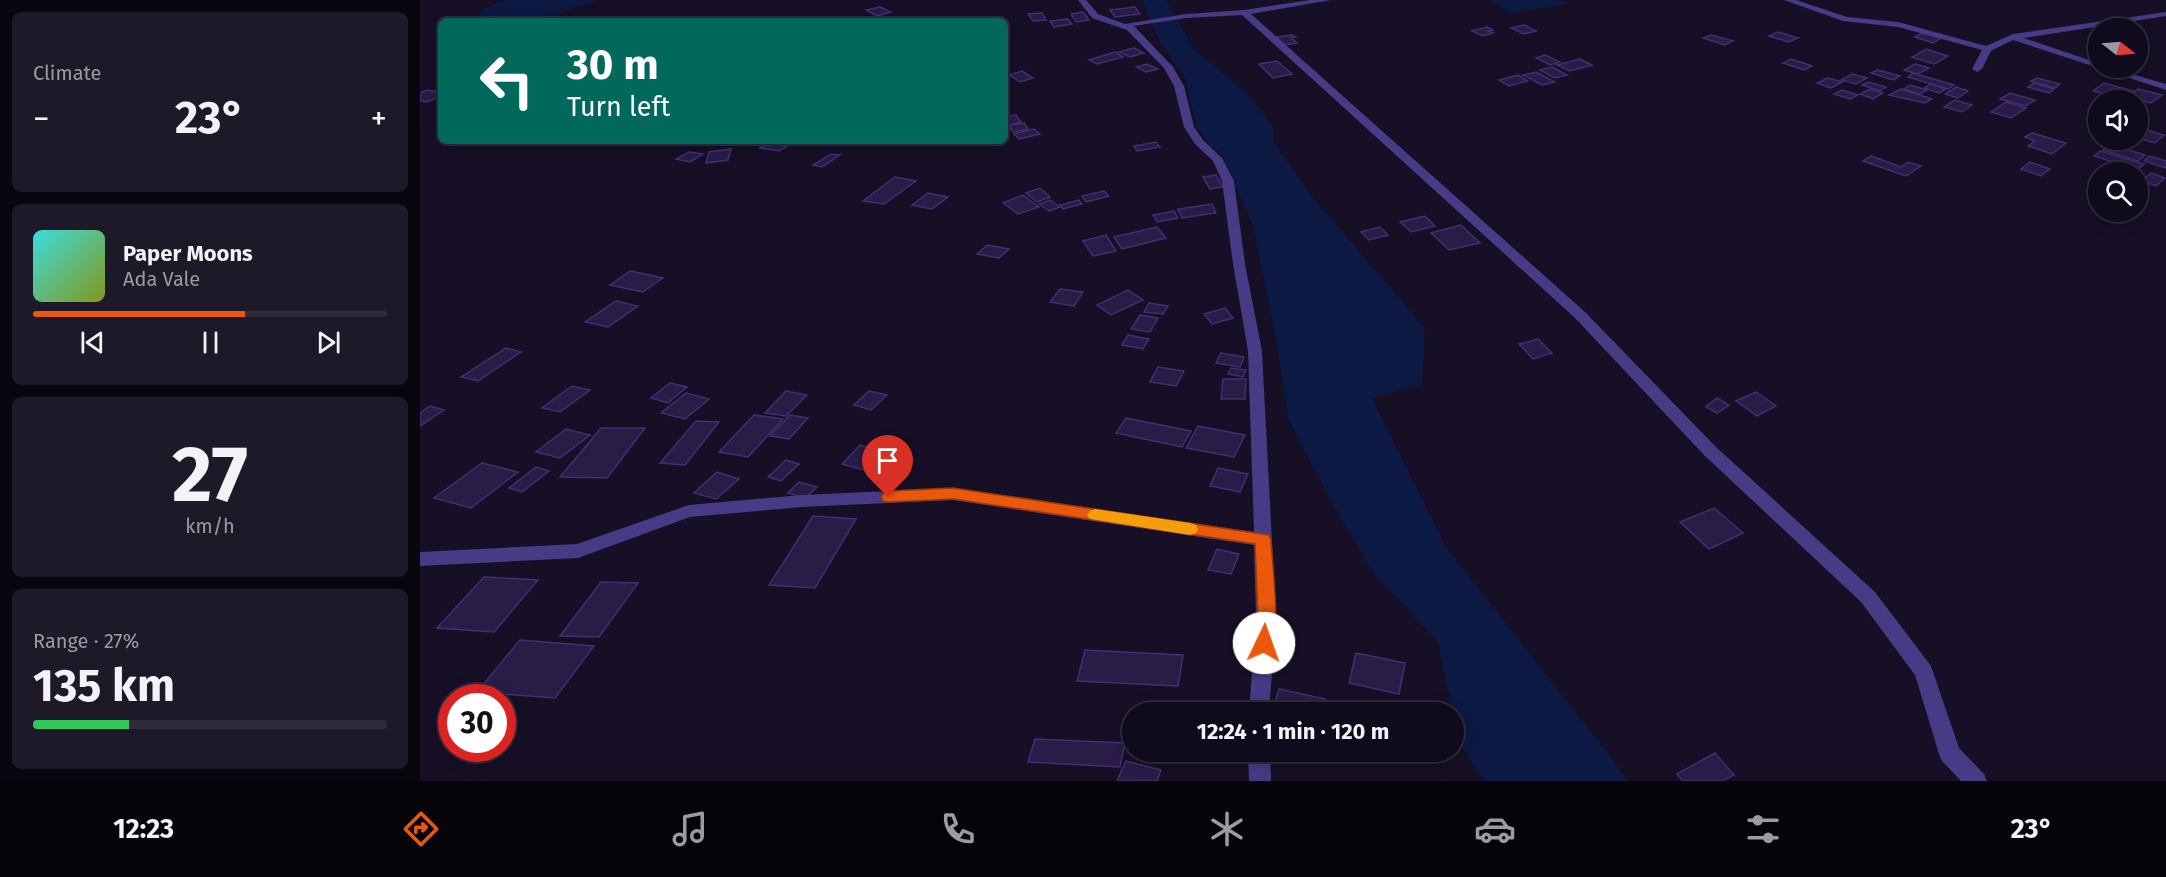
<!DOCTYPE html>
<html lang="en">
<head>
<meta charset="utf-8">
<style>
  body { margin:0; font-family:"Fira Sans",sans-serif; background:#1e1929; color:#f1f3f6; height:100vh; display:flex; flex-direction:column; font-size:22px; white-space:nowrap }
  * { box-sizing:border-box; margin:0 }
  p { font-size:20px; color:#9c9ba3 }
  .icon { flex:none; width:33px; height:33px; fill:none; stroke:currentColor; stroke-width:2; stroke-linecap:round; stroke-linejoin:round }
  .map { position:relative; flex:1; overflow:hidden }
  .drawer { display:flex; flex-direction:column; gap:12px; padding:12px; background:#09060f; width:420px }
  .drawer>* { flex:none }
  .guide { position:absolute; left:18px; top:18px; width:570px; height:126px; border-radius:9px; box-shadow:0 3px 15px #0003,0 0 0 2px #302b3b; background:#00695c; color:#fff; overflow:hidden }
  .needle { width:39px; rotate:107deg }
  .tools { position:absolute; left:1668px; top:18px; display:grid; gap:12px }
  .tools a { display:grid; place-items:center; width:60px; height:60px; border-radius:50%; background:#100b1c; box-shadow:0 3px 15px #0003,0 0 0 2px #302b3b; font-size:30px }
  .speed { position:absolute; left:18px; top:684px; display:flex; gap:12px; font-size:30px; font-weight:700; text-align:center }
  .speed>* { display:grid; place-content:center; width:78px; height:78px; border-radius:50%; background:#100b1c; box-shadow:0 3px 15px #0003,0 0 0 2px #302b3b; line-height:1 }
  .speed .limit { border:9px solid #d22; background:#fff; color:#111 }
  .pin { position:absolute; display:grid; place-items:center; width:51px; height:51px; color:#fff; margin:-62px -26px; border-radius:50% 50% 50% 0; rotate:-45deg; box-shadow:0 0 6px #0007 }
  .pin .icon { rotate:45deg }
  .me { position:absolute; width:66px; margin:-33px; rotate:3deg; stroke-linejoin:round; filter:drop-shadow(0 0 4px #0008) }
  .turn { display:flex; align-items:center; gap:21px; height:126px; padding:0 30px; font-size:27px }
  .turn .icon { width:78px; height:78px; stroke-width:2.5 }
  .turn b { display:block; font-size:42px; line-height:51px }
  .big { font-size:45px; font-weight:700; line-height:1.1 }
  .drawer .card { flex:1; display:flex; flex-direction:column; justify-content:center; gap:9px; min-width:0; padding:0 21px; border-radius:9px; background:#1e1929 }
  .drawer .dial { align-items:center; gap:0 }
  .dial b { font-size:78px; line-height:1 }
  .song { display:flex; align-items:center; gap:18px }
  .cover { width:72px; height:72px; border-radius:9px; background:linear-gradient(135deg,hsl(180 70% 55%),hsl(70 70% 35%)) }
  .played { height:6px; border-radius:3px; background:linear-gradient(90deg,#ea580c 60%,#302b3b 60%) }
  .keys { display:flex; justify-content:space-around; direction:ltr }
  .heat { display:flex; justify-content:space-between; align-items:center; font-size:33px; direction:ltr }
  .charge { height:9px; border-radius:4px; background:linear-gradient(90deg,#34c759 27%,#302b3b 0) }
  .trip { position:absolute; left:702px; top:702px; width:342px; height:60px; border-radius:30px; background:#100b1c; box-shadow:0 3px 15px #0003,0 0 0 2px #302b3b; font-weight:700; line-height:60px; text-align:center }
  .dock { display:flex; height:96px; justify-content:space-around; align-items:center; background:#06040b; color:#9c9ba3 }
  .dock .icon { width:42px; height:42px }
  .dock .on { color:#ea580c }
  .dock b { font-size:27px; color:#f1f3f6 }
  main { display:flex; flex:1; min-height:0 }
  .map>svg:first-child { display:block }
</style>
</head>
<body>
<main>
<section class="drawer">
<div class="card"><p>Climate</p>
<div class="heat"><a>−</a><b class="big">23°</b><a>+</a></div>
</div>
<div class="card">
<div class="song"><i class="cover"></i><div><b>Paper Moons</b><p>Ada Vale</p></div></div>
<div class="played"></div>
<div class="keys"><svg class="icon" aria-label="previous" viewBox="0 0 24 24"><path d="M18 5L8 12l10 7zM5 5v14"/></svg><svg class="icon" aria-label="pause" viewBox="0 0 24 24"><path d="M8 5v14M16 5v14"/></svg><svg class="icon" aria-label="next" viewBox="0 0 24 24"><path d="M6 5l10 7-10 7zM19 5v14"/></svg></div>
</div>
<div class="card dial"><b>27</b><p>km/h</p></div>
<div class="card"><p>Range · 27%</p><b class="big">135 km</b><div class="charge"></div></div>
</section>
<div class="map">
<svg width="1746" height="781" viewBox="0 0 1746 781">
  <rect width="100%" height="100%" fill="#160f26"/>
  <g fill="#0b1943">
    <path d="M84 0H177C149 10 82 36 57 12Z"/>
    <polygon points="722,0 746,0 774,49 829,95 854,128 853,141 891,195 1005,328 1002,384 952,398 1026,547 1193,760 1207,781 1064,781 1041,745 1017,641 954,574 912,503 868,419 857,344 833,225 801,154 791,146 777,128 765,77 741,44"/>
    <polygon points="1069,0 1140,0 1148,4 1091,13"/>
  </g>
  <g fill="#291c46" stroke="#432e72" stroke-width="1.5">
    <polygon points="460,7 471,12 457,16 446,10"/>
    <polygon points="715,7 720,14 695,17 690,10"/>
    <polygon points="663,12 669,20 656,22 651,14"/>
    <polygon points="622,13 626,20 613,21 608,14"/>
    <polygon points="648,19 652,24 634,27 630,21"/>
    <polygon points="1104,25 1116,31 1104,34 1091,28"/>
    <polygon points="1067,27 1073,30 1068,31 1073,33 1063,36 1052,31"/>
    <polygon points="1358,32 1378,38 1369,42 1349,36"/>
    <polygon points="1502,33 1521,38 1513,43 1495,37"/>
    <polygon points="872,35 876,37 871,38 877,43 865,45 856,37"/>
    <polygon points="1291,35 1313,41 1305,45 1283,38"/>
    <polygon points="714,48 724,53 710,57 699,52"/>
    <polygon points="1506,49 1528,56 1514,64 1492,57"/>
    <polygon points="695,52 703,57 677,64 669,60"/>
    <polygon points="1125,55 1140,62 1130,65 1116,58"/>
    <polygon points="1160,59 1172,65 1150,71 1137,65"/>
    <polygon points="1371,59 1392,66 1384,70 1363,63"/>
    <polygon points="857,61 872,74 853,78 839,64"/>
    <polygon points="727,64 738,69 726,72 716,67"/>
    <polygon points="1495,64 1509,68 1498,74 1484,70"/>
    <polygon points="1132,67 1147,75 1135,78 1120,70"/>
    <polygon points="1458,70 1480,76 1473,80 1451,73"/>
    <polygon points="602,71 613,78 600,82 589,75"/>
    <polygon points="1116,72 1135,82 1122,85 1103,75"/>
    <polygon points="1493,73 1534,85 1528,89 1488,77"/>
    <polygon points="1432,74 1447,78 1436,84 1421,80"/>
    <polygon points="1098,75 1108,81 1089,86 1079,80"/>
    <polygon points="1408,78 1422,82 1411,88 1397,83"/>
    <polygon points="1617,78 1640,84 1635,88 1611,81"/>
    <polygon points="1448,82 1466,87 1460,91 1442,85"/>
    <polygon points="1614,83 1634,89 1629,93 1608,87"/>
    <polygon points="1684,83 1713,91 1702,99 1673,91"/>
    <polygon points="1511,84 1526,89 1519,93 1504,88"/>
    <polygon points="1490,85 1507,90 1500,94 1484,89"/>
    <polygon points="1536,87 1548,91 1538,98 1525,94"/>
    <polygon points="1450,89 1463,93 1453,99 1440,94"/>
    <polygon points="1481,89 1512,99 1505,103 1469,95"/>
    <polygon points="1718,89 1742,95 1731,103 1707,97"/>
    <polygon points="7,90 21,92 21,96 7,102 0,101 0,93"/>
    <polygon points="1422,90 1438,95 1430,99 1414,94"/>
    <polygon points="1590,93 1615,100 1606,106 1580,99"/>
    <polygon points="1535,100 1552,105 1542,112 1524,107"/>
    <polygon points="1586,102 1606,108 1591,118 1571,112"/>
    <polygon points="596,115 601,122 588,125 585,117"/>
    <polygon points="604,123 608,129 593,132 589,126"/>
    <polygon points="614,129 620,134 599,139 594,134"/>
    <polygon points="1724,129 1744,135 1735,143 1718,138"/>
    <polygon points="1612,133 1646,143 1632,154 1608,146 1615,141 1605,137"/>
    <polygon points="353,141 376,141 359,151 340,148"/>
    <polygon points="736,142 740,147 717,151 714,146"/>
    <polygon points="1690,144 1725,155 1718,161 1683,150"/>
    <polygon points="311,149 308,160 286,163 289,152"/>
    <polygon points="1680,151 1724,164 1717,170 1674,156"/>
    <polygon points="269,152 283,154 270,162 256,159"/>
    <polygon points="411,154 420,155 402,167 393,165"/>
    <polygon points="1451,156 1481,167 1488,162 1501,166 1486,176 1443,161"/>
    <polygon points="1729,156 1746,161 1746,168 1724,161"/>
    <polygon points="1610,162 1630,169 1621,176 1601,169"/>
    <polygon points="1731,173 1745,178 1736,186 1722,181"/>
    <polygon points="796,175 803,187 790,189 783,177"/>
    <polygon points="475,177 496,181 464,204 443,201"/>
    <polygon points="620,188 630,197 617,202 606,193"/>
    <polygon points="684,191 689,196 666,202 662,196"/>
    <polygon points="508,193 528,197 512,209 492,205"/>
    <polygon points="603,195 619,207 598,214 583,203"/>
    <polygon points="630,200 640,207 629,211 619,204"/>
    <polygon points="659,200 662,204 643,209 640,205"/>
    <polygon points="792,204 796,213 762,218 758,209"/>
    <polygon points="754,211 758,218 737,222 733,215"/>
    <polygon points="1005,216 1015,226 991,232 980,222"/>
    <polygon points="1041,225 1060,243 1029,250 1011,233"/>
    <polygon points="737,227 746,238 702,249 694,237"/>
    <polygon points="960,227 968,235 949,240 941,232"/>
    <polygon points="686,235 696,251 673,256 663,241"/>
    <polygon points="567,245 589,249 579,258 557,254"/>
    <polygon points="210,271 243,278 223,292 190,285"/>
    <polygon points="640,289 663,292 654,306 630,302"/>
    <polygon points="708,290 723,300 691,315 677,305"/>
    <polygon points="196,301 218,306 188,327 165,322"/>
    <polygon points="729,303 748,306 743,314 724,312"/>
    <polygon points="805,308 813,318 792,324 784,314"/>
    <polygon points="720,315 738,318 730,332 711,329"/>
    <polygon points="708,335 729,339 723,349 702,345"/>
    <polygon points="1118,339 1132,353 1113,359 1099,344"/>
    <polygon points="86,348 101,352 58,381 41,377"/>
    <polygon points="801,353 824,357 820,367 796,363"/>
    <polygon points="738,367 764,371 756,386 730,382"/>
    <polygon points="811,368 826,370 823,377 808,374"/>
    <polygon points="803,379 826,379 825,399 801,399"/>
    <polygon points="250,383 267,387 248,403 231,398"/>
    <polygon points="152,386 170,390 140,412 122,408"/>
    <polygon points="366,391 387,395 366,416 345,413"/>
    <polygon points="449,391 467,395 451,410 434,405"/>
    <polygon points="1336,392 1356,406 1337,416 1316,401"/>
    <polygon points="266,393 289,399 265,419 241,413"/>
    <polygon points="1297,398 1309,405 1297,413 1286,407"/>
    <polygon points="10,406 24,410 0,426 0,413"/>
    <polygon points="334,415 363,419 328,457 299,452"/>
    <polygon points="370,415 388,418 369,439 350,436"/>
    <polygon points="706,418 771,431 762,447 696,433"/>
    <polygon points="276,421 299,422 265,465 240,463"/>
    <polygon points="778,426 825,435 814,457 766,448"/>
    <polygon points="181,428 225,428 187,478 140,477"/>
    <polygon points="146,429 170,435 140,458 116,452"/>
    <polygon points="440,445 460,451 480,456 462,475 422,464"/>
    <polygon points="366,460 379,464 361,481 348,477"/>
    <polygon points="62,463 98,472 51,508 14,498"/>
    <polygon points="116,467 129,471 102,492 89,488"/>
    <polygon points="798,468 828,474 820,492 790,486"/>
    <polygon points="297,472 319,479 296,499 274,493"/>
    <polygon points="379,482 397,487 385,498 368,493"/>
    <polygon points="1294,508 1323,533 1289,549 1260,522"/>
    <polygon points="393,516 436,519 395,588 349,585"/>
    <polygon points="797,549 819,554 811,574 788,570"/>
    <polygon points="64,577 118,580 74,632 17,628"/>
    <polygon points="181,582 218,583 179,637 140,636"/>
    <polygon points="100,640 174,646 135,698 57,692"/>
    <polygon points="665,650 763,655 758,686 657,681"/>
    <polygon points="936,653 985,663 979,694 929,683"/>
    <polygon points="859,689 905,699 901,712 852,712"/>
    <polygon points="615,739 705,743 700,767 608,762"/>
    <polygon points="852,752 874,752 873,758"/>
    <polygon points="963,752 995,752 993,763 962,756"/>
    <polygon points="1295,753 1314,775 1302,781 1263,781 1257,774"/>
    <polygon points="706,761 741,770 737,781 697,781"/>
  </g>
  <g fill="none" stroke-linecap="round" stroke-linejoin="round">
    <g fill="#463b84" fill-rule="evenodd">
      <polygon points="658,0 666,0 678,14 705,24 766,14 824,10 890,0 911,0 831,14 1165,312 1296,447 1455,592 1511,666 1539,748 1564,774 1567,781 1541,781 1522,761 1519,754 1495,675 1441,602 1284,455 1155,318 822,15 766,18 714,26 753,67 764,86 774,127 783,140 802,158 814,181 825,264 842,351 856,619 849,712 829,712 836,619 834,545 533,500 382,507 270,517 158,558 0,566 0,552 157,544 269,505 382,495 533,488 834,532 828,351 813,264 802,181 793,161 775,144 764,127 754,86 744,68 707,30 672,18"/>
      <polygon points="1364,0 1376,0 1427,17 1478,22 1566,46 1593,34 1746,12 1746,16 1604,38 1678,63 1678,68 1691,68 1746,84 1746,90 1593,40 1571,51 1562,69 1557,72 1552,69 1562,50 1478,27 1423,21"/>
      <polygon points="828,752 850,752 851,781 829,781"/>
    </g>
  </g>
  <path fill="#ea580c" stroke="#983908" stroke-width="1.5" d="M533 488 849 535 851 540C852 564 861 628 851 648L844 650 838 648 836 643 838 619 835 544 533 499 468 502 463 501 461 497 463 493 468 491Z"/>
  <polygon fill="#f59e0b" points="675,509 770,523 776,525 778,529 776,533 770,535 670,519 667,515 670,511"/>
</svg>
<div class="tools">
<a><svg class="needle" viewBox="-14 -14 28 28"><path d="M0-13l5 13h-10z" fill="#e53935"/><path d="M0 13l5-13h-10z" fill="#9c9ba3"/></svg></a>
<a><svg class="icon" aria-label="sound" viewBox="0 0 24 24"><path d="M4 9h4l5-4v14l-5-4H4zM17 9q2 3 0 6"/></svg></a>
<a><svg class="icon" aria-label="search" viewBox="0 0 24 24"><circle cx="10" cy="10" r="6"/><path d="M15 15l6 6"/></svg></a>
</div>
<div class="speed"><div class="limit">30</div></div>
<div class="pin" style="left:468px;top:497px;background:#d93025"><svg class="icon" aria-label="arrive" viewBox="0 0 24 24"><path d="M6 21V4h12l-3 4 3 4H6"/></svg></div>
<svg class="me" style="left:844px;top:643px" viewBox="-20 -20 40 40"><circle r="19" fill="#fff"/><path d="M0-13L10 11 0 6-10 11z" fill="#ea580c"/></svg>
<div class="trip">12:24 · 1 min · 120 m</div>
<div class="guide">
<div class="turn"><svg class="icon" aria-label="left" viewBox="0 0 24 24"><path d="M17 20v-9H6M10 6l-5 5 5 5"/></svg><div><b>30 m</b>Turn left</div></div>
</div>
</div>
</main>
<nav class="dock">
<b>12:23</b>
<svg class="icon on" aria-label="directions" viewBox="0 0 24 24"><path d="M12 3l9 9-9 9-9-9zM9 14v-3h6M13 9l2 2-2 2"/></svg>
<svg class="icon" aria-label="music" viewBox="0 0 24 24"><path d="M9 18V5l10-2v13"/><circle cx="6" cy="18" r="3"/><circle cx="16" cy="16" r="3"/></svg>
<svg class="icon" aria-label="phone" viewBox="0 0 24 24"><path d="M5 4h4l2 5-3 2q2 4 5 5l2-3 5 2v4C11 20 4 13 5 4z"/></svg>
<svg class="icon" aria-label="climate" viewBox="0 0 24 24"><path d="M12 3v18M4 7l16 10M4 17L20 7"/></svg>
<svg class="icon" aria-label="car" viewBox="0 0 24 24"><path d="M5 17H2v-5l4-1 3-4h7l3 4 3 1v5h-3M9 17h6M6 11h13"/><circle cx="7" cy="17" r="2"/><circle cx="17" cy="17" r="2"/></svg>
<svg class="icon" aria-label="filters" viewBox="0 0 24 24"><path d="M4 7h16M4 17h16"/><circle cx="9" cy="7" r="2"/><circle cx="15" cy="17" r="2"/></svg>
<b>23°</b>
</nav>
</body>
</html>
